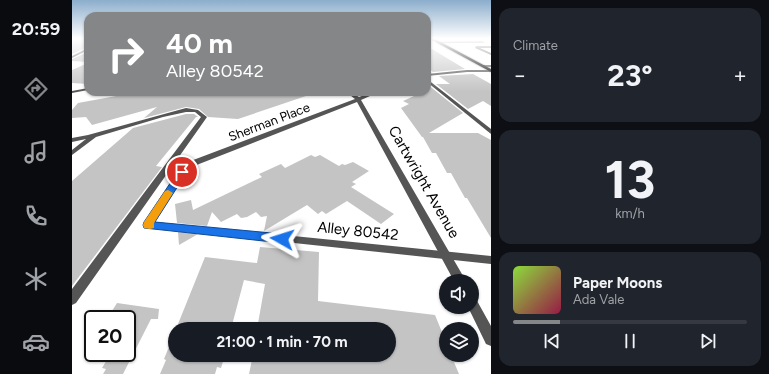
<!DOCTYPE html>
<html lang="en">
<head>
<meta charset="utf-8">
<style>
  body { margin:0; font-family:Figtree,sans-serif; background:#20242c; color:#f1f3f6; height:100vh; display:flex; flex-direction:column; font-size:15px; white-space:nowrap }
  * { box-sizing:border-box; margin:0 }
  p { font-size:13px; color:#9ea1a6 }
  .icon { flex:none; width:22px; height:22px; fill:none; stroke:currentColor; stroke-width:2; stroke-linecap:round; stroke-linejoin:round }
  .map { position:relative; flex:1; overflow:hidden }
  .side { display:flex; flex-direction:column; gap:8px; padding:8px; background:#0d0f14; width:278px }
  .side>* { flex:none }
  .hud { position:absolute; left:12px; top:12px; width:347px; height:84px; border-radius:12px; box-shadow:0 1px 3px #0004; background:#858687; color:#fff; overflow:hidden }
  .tools { position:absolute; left:367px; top:274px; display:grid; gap:8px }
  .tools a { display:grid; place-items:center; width:40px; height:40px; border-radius:50%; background:#171b24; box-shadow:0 1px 3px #0004; font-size:20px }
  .speed { position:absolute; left:12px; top:310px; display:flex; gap:8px; font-size:20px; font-weight:700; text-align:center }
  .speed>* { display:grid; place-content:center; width:52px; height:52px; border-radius:50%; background:#171b24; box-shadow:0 1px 3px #0004; line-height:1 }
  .speed .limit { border:2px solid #111; border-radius:6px; background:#fff; color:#111 }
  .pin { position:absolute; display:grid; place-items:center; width:34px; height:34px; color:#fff; margin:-17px; border:2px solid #fff; border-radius:50%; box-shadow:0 1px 4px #0007 }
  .me { position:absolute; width:44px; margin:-22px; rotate:276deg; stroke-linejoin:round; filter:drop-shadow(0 0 3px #0008) }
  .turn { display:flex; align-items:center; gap:14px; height:84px; padding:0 16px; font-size:18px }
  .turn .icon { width:52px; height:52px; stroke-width:2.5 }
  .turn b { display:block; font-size:28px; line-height:34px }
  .big { font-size:30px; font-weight:700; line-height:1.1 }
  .side .widget { flex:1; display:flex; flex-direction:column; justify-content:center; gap:6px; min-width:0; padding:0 14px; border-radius:12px; background:#20242c }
  .side .dial { align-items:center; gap:0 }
  .dial b { font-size:52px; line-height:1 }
  .song { display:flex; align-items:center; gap:12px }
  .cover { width:48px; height:48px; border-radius:6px; background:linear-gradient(135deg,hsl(90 70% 55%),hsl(340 70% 35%)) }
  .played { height:4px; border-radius:2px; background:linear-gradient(90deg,#858687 20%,#363941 20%) }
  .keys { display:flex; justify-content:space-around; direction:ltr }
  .heat { display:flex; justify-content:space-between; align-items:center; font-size:22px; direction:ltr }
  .trip { position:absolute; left:96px; top:322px; width:228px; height:40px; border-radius:20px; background:#171b24; box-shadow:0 1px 3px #0004; font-weight:700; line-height:40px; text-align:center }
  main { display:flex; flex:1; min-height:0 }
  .dock { display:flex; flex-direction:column; width:72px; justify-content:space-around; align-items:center; background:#090b0e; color:#9ea1a6 }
  .dock .icon { width:28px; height:28px }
  .dock .current { color:#858687 }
  .dock b { font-size:18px; color:#f1f3f6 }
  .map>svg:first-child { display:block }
</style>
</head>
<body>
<main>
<nav class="dock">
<b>20:59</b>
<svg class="icon current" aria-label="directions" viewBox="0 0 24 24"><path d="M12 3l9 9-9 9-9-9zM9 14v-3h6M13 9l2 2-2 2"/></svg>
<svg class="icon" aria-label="music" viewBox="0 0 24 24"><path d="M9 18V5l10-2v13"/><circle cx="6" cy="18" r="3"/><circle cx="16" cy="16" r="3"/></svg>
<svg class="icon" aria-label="phone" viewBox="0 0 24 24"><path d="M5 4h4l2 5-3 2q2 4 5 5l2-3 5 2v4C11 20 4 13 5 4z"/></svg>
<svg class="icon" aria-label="climate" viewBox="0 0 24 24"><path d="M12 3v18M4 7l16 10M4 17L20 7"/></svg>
<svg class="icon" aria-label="car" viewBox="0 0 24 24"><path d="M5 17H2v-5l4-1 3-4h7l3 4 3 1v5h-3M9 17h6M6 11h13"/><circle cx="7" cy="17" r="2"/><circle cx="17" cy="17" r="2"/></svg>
</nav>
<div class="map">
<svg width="419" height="374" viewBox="0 0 419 374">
  <rect width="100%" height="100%" fill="#fff"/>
  <g fill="#c4c4c4">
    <polygon points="0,39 16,39 16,47 0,54"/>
    <polygon points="355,46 393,69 361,72 355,67"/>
    <polygon points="16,52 16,62 0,61 0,59"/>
    <polygon points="16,63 16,84 0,83 0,70"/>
    <polygon points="401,74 419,84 419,106 411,101 396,109 364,84 378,84 367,76"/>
    <polygon points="355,84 391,113 357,133 406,133 419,140 419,238 395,198 393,198 379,173 375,173 364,153 360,153 351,137 350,137 329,108 337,104 331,101 351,92 355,92"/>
    <polygon points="54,92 237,92 237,95 166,119 136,117 127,109 114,107 72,118 85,107 20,125 14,117 0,118 0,110 6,103 55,94"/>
    <polygon points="114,114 122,114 126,117 124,117 84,166 90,167 0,286 0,181 61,128"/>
    <polygon points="239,155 243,157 248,155 267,166 270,164 273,165 281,162 297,171 280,182 284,184 279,187 322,214 309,224 275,201 254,214 250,211 246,214 235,205 192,231 195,216 189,217 184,212 175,217 169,218 165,214 149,222 140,212 135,226 105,223 103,204 119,200 121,210 190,177 187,174 209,164 213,168"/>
    <polygon points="106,232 126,234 107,245"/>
    <polygon points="188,247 247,252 246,301 363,315 374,342 374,355 379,355 387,374 177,374 181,355 317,355 317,329 185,329 193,284 172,280 159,329 104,329 133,257 185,263"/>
    <polygon points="45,303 87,309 86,319 79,319 51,374 31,374 34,369 30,368 39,353 55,353 55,319 35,319"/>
    <polygon points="103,332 103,355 153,355 149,368 145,367 143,374 88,374 94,360 92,359"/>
  </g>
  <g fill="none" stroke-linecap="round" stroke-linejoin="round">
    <defs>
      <polygon id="primary" points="363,39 419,69 419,72 358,39"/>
    </defs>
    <use href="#primary" stroke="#dbdbdb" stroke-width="2"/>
    <g fill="#555" fill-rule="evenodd">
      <polygon points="411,41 412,43 365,43 366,42"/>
      <polygon points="404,46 419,46 419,48 408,48 419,53 419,55 403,48"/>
      <polygon points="410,65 419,65 419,67 411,67"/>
      <polygon points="355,79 419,129 419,134 355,82"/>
      <polygon points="114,108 126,110 135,117 4,303 0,305 0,289 129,117 123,112 114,112 91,117 24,137 0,155 0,150 14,139 0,142 0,138 16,135"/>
      <polygon points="116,162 119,162 123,164 113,172 83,222 419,256 419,264 73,227 71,225 73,223 107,169"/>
    </g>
    <g fill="#555" fill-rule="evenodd">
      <polygon points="16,48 16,50 0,58 0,56"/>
      <polygon points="395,70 419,70 419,72 395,72 355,76 355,74"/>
      <polygon points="16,88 16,90 0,93 0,91"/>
      <polygon points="274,92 279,92 287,97 301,92 307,92 289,100 394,281 382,281 285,102 122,166 119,166 115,164 116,162 283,99"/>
      <polygon points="400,297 404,299 419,326 419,346 414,344 396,307 400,307"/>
    </g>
    <use href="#primary" fill="#000" fill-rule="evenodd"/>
  </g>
  <linearGradient id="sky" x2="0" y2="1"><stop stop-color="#8cadcc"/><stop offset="0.42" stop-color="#fff"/><stop offset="1" stop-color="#fff" stop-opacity="0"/></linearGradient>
  <rect width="419" height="92" fill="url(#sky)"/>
  <polygon fill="#1a73e8" stroke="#114b97" points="110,169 115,172 83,222 210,234 214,235 216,239 214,242 210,243 72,228 71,225 72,222 107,170"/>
  <polygon fill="#f59e0b" points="96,190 101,193 82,223 82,228 78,229 72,228 71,225 72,222 93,191"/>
  <g text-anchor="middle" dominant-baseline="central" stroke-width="4" stroke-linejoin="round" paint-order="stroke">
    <g font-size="13" fill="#000" stroke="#fff">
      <text transform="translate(197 122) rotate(-21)">Sherman Place</text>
    </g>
    <g font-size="15" fill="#000" stroke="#fff">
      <text transform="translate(352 182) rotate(60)">Cartwright Avenue</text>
      <text transform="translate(286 231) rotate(6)">Alley 80542</text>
    </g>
  </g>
</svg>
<div class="tools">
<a><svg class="icon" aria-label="sound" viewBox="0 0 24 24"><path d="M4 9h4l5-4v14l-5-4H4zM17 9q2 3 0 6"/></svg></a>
<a><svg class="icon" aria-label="layers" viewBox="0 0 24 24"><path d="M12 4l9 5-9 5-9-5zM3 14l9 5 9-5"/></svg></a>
</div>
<div class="speed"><div class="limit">20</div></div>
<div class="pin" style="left:110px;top:172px;background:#d93025"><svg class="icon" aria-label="arrive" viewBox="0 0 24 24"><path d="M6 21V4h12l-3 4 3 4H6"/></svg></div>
<svg class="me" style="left:210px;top:239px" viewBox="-20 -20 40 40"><path d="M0-17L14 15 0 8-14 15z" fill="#1a73e8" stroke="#fff" stroke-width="4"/></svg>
<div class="trip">21:00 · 1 min · 70 m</div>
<div class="hud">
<div class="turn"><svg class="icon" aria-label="right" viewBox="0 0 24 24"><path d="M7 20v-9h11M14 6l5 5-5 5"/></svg><div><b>40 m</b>Alley 80542</div></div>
</div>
</div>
<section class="side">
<div class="widget"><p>Climate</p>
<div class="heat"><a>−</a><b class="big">23°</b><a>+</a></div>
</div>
<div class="widget dial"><b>13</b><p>km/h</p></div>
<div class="widget">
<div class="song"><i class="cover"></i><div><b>Paper Moons</b><p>Ada Vale</p></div></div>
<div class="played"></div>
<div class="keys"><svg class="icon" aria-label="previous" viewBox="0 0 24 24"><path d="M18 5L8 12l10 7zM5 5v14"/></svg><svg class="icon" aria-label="pause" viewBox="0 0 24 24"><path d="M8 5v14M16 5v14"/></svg><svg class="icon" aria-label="next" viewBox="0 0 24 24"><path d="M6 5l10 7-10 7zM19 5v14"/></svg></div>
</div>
</section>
</main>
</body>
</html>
